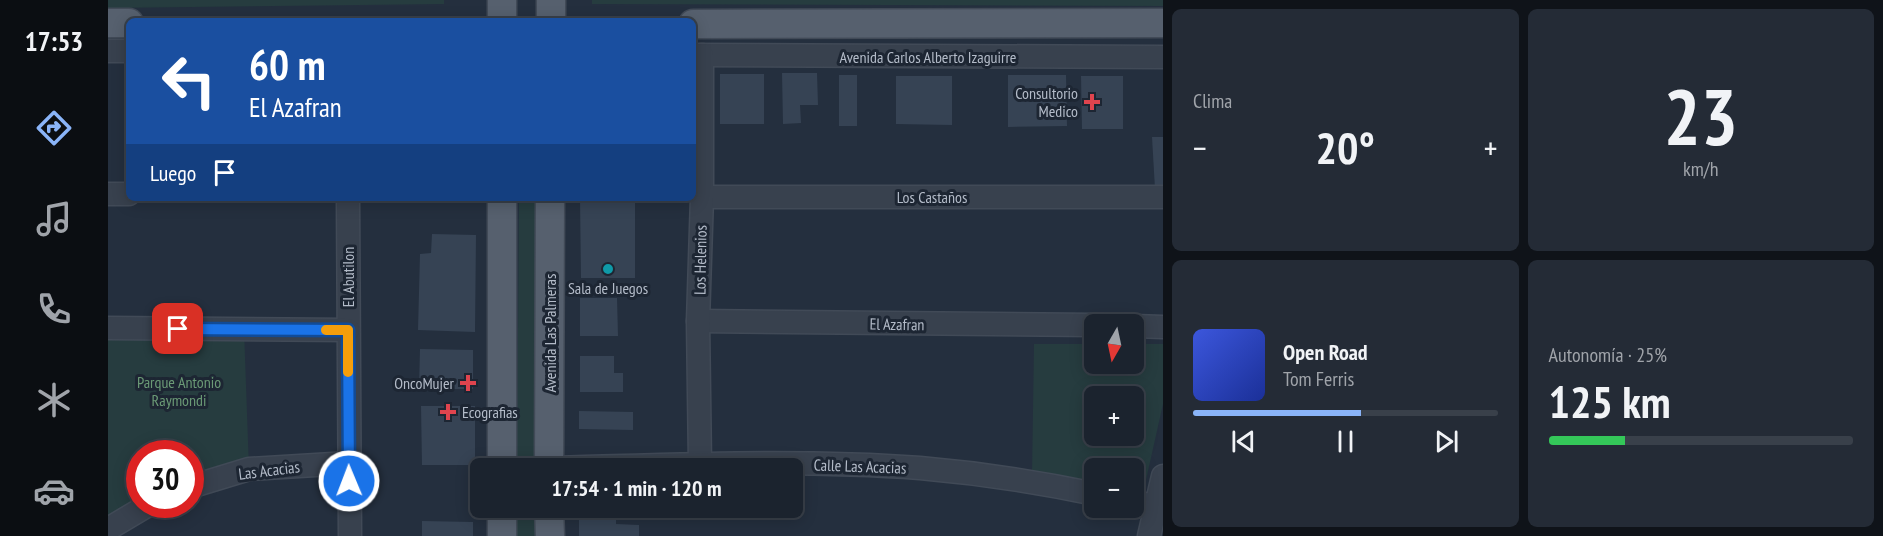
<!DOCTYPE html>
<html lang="es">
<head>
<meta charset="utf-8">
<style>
  body { margin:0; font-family:"PT Sans Narrow",sans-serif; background:#242b36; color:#f1f3f6; height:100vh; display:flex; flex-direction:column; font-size:22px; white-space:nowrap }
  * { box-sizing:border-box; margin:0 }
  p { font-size:20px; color:#a0a4aa }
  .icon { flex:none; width:33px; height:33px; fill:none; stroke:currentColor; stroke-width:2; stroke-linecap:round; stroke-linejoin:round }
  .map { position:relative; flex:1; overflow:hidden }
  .side { display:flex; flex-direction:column; gap:9px; padding:9px; background:#0f1319; width:720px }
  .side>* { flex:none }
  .banner { position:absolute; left:18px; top:18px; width:570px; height:183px; border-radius:9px; box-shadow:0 3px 15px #0003,0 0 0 2px #39404a; background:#1a4fa0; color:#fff; overflow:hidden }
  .needle { width:39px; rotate:189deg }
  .controls { position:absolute; left:976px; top:314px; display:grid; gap:12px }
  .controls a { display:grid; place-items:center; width:60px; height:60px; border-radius:9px; background:#1b232e; box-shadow:0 3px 15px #0003,0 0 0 2px #39404a; font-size:30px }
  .speed { position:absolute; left:18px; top:440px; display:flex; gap:12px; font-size:30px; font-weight:700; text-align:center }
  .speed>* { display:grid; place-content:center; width:78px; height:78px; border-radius:50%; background:#1b232e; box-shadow:0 3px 15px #0003,0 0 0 2px #39404a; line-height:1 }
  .speed .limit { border:9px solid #d22; background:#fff; color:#111 }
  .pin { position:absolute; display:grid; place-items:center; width:51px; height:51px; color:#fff; margin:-26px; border-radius:12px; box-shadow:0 3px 9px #0006 }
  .me { position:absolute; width:66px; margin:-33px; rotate:359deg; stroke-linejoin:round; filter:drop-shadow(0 0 4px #0008) }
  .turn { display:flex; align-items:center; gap:21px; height:126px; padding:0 24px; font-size:27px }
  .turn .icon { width:78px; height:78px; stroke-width:2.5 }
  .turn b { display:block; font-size:42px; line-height:51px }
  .then { display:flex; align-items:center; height:57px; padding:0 24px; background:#0003; gap:12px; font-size:22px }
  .big { font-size:45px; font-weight:700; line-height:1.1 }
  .side .widget { flex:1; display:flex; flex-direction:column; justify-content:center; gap:9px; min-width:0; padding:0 21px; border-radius:9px; background:#242b36 }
  .side .dial { align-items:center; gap:0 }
  .dial b { font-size:78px; line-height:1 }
  .song { display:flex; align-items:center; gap:18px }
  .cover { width:72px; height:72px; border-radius:9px; background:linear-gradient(135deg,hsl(230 70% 55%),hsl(230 70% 35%)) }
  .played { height:6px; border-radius:3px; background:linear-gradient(90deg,#8ab4f8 55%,#39404a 55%) }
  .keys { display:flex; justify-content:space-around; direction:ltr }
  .heat { display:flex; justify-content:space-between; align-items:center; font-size:33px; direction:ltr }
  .charge { height:9px; border-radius:4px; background:linear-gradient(90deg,#34c759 25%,#39404a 0) }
  .side .tiles { flex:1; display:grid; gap:9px; grid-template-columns:repeat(2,1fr) }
  .trip { position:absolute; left:362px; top:458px; width:333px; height:60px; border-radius:9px; background:#1b232e; box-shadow:0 3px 15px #0003,0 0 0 2px #39404a; font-weight:700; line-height:60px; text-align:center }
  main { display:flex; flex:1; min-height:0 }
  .menu { display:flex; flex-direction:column; width:108px; justify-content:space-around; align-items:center; background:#0b0e12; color:#a0a4aa }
  .menu .icon { width:42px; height:42px }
  .menu .current { color:#8ab4f8 }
  .menu b { font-size:27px; color:#f1f3f6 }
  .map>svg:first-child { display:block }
</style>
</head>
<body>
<main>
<nav class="menu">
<b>17:53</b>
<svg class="icon current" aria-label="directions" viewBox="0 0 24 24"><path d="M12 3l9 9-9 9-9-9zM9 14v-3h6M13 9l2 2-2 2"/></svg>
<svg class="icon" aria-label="music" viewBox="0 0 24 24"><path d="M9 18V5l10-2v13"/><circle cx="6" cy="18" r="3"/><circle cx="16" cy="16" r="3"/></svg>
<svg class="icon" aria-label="phone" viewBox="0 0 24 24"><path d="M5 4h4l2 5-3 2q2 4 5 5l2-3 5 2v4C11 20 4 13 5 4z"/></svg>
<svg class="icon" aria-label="climate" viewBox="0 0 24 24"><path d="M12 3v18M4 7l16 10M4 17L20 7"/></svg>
<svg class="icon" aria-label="car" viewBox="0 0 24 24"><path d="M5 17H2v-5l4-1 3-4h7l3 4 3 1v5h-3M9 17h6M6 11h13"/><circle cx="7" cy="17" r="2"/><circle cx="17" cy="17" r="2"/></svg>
</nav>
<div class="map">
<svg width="1055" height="536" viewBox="0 0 1055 536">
  <rect width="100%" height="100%" fill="#242f3e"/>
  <g fill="#263c3f" fill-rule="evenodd">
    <polygon points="0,0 336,0 336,4 0,8"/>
    <polygon points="484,0 1055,0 1055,6 484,4"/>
    <polygon points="411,198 431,198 428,468 409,468"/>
    <polygon points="0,328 136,329 141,469 83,487 82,453 32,453 32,504 0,529"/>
    <path d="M926 344H987V363H1026V344H1055V404L1034 498 1026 496V468H987V488L924 474ZM987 396H1026V435H987Z"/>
    <polygon points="409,507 428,507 428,536 408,536"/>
  </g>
  <g fill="#364354">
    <polygon points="674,73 709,73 710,105 692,105 693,123 675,124"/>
    <rect x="612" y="74" width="44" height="50"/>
    <rect x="731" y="75" width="18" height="51"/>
    <polygon points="900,75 958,75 959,126 900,127"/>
    <polygon points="788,76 844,76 844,125 788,124"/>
    <polygon points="973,76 1015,76 1015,129 974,129"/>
    <polygon points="1044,137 1055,137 1055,189 1047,189"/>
    <polygon points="472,198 510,198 510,202 527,202 527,278 473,278"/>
    <polygon points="324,234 368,235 367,332 310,330 312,254 323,253"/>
    <polygon points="472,298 509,298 510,336 472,336"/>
    <polygon points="312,349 365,350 365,389 311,389"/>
    <polygon points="472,356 506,356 506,373 515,373 515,392 472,392"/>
    <polygon points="313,406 367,406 367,465 314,465"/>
    <polygon points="471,411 525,412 525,430 471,429"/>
    <polygon points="471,507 508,507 508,524 531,525 531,536 471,536"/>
    <polygon points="314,521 365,522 365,536 314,536"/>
  </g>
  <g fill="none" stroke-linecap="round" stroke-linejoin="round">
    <defs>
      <g id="minor">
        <polyline points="0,51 21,51"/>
        <polyline points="585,55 1055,57"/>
        <polyline points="0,194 21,194"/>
        <polyline points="594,197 1055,197"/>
        <polyline points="240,198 242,536"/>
        <polyline points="590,321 987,325"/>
        <polyline points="1026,326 1055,327"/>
        <polyline points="0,328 240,330"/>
        <polyline points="592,464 590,321 594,197 594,55"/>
        <path d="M444 468C566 465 689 459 812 468 870 473 930 482 987 494"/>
        <polyline points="82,487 141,469 241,463"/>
        <polyline points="1026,502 1048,506"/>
        <polyline points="0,529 42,504"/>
        <polyline points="1041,536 1055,476"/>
      </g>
      <g id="major">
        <polyline points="394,21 394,0"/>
        <polyline points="443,21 443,0"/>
        <polyline points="0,23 21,23"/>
        <polyline points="585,24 1055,23"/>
        <polyline points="394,468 394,198"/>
        <polyline points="441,468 442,198"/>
        <polyline points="441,507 442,536"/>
        <polyline points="394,536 394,507"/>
      </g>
    </defs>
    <use href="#minor" stroke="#414a57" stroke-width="25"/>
    <use href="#major" stroke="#414a57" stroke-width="31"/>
    <use href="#minor" stroke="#38414e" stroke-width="22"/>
    <use href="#major" stroke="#56606e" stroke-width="28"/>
  </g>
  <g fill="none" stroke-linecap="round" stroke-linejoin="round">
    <defs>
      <polyline id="route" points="70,329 240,330 241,481"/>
    </defs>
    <use href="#route" stroke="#114b97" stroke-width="15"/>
    <use href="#route" stroke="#1a73e8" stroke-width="10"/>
    <polyline stroke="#f59e0b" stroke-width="10" points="218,330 240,330 240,372"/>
  </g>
  <g fill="#e0444e" stroke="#1d2633" stroke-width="2">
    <path d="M981 93h6v6h6v6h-6v6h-6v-6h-6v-6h6z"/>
    <path d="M357 374h6v6h6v6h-6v6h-6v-6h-6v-6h6z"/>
    <path d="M337 403h6v6h6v6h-6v6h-6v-6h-6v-6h6z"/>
  </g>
  <circle fill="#0f9aa8" stroke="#1d2633" stroke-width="2" cx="500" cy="269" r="6"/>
  <g text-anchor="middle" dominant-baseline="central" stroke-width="6" stroke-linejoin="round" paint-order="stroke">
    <g font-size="16" fill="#b4bcc9" stroke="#1d2633">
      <text x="820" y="57">Avenida Carlos Alberto Izaguirre</text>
      <text x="824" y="197">Los Castaños</text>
      <text transform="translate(592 260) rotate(-89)">Los Helenios</text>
      <text transform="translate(240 277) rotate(-90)">El Abutilon</text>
      <text transform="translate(789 324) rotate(1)">El Azafran</text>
      <text transform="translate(442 333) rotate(-90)">Avenida Las Palmeras</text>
      <text transform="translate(752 466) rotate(2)">Calle Las Acacias</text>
      <text transform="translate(161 470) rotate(-7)">Las Acacias</text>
    </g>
    <g font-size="16" fill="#b4bcc9" stroke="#1d2633" text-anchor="end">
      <text x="970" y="93">Consultorio<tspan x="970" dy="18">Medico</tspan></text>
      <text x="500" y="288" text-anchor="middle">Sala de Juegos</text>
      <text x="346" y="383">OncoMujer</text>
      <text x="354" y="412" text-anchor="start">Ecografias</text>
    </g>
    <g font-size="16" fill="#6b9a76" stroke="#1d2633">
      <text x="71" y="382">Parque Antonio<tspan x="71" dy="18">Raymondi</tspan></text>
    </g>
  </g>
</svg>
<div class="controls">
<a><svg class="needle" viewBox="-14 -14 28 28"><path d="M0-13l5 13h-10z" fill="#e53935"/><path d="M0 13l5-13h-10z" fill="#a0a4aa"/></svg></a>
<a>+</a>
<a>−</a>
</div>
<div class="speed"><div class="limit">30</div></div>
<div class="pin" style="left:70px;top:329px;background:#d93025"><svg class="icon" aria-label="arrive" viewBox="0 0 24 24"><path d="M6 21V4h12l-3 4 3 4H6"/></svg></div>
<svg class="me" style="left:241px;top:481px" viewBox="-20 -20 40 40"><circle r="17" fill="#1a73e8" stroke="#fff" stroke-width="3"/><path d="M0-11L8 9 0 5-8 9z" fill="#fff"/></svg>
<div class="trip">17:54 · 1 min · 120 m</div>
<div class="banner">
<div class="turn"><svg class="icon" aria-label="left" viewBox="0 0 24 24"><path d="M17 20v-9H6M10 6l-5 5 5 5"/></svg><div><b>60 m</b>El Azafran</div></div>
<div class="then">Luego<svg class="icon" aria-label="arrive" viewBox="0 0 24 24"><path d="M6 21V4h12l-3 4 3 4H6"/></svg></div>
</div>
</div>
<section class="side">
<div class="tiles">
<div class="widget"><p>Clima</p>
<div class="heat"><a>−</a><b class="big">20°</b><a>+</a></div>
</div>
<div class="widget dial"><b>23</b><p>km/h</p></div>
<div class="widget">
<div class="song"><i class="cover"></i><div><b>Open Road</b><p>Tom Ferris</p></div></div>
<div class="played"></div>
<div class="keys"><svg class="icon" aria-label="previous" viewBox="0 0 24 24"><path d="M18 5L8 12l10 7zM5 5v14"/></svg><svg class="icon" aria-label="pause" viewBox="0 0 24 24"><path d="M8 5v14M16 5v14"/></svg><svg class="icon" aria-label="next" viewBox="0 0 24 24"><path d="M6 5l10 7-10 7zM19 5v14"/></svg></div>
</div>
<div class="widget"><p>Autonomía · 25%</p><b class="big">125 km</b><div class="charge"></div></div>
</div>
</section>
</main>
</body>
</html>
